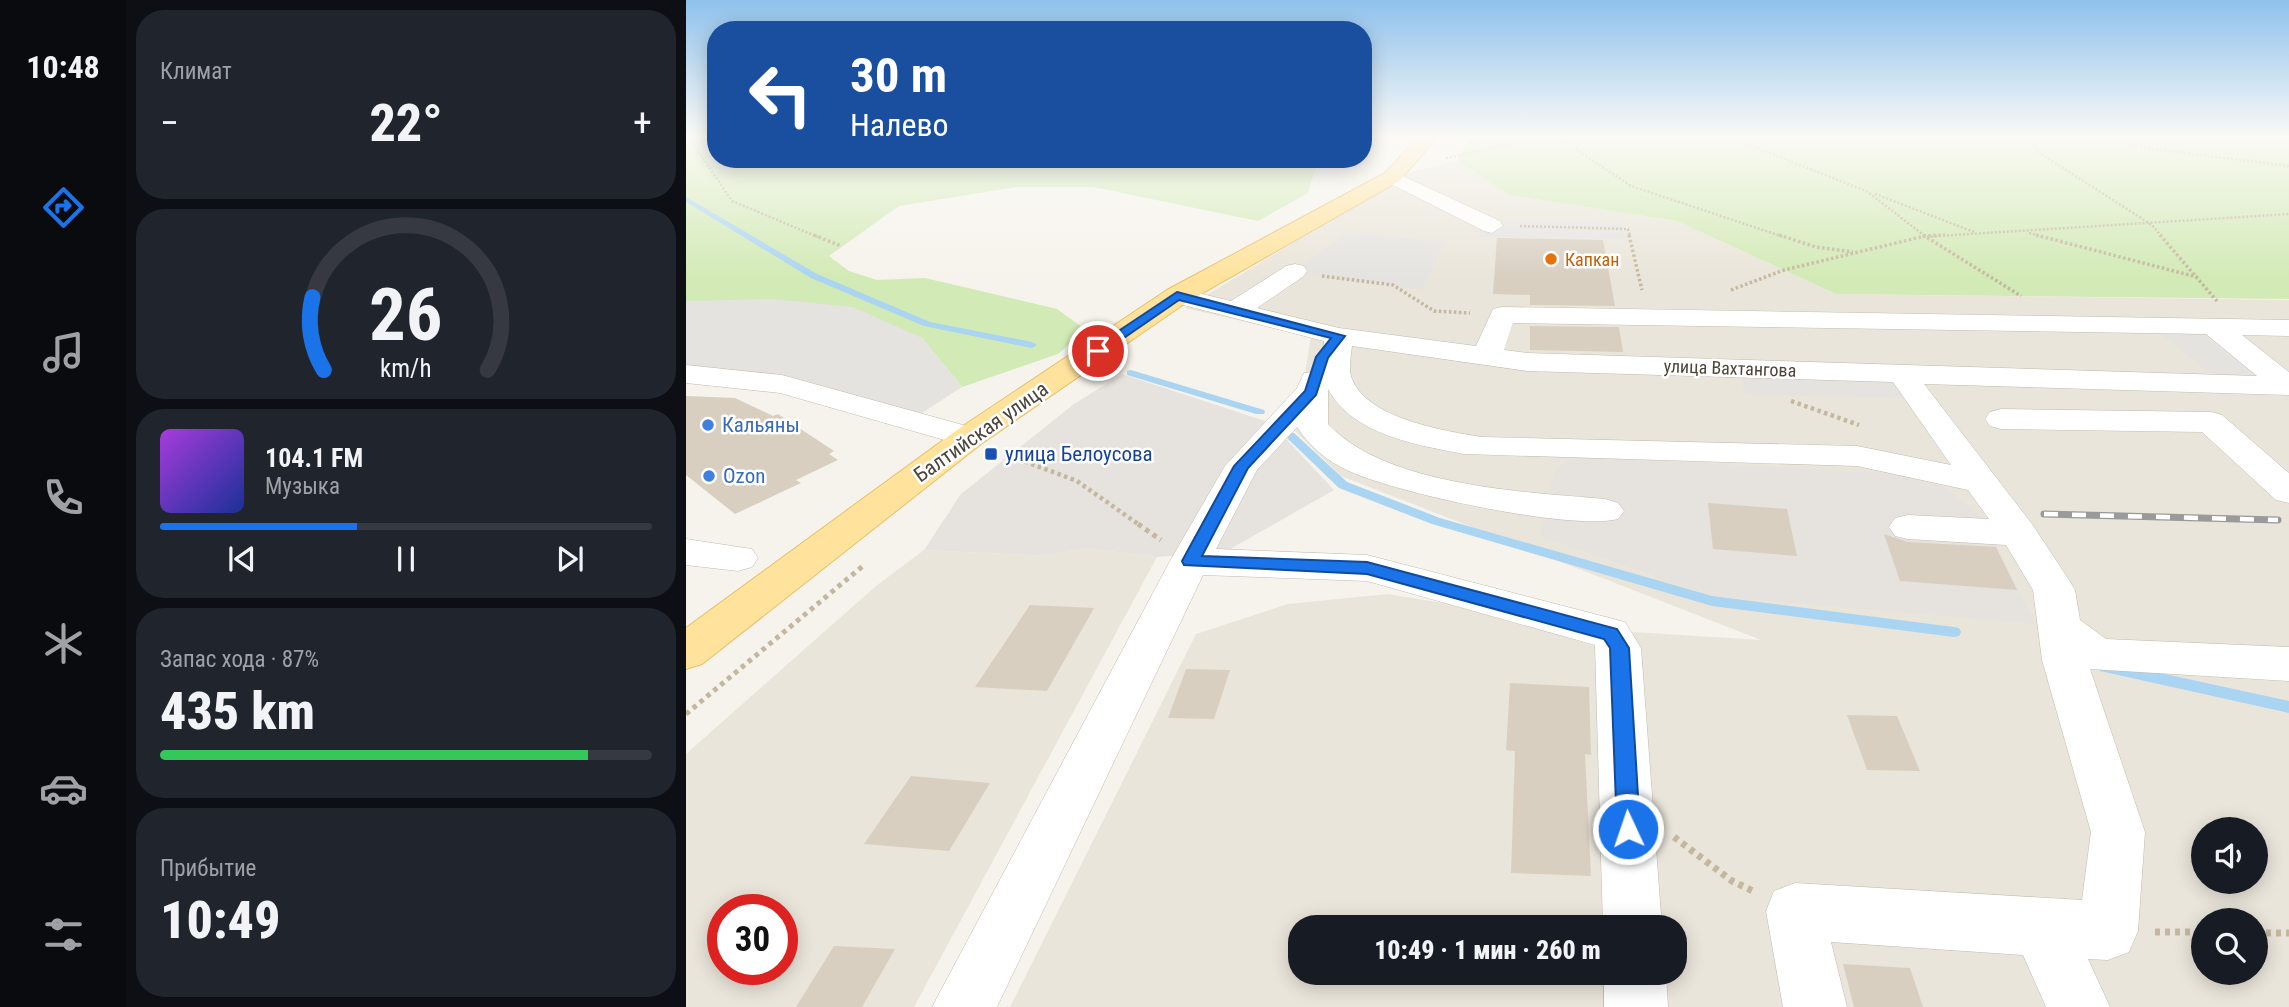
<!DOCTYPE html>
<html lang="ru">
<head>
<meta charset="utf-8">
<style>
  body { margin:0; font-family:"Roboto Condensed",sans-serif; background:#20242c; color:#f1f3f6; height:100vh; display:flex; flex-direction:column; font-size:26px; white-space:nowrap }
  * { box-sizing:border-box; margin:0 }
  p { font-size:23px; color:#9ea1a6 }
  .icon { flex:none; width:38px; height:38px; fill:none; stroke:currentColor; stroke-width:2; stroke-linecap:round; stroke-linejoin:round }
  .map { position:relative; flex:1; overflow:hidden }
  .panel { display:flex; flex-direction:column; gap:10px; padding:10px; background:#0d0f14; width:560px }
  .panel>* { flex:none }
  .top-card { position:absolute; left:21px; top:21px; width:665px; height:147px; border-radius:28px; box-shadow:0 4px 18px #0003; background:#1a4fa0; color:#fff; overflow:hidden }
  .fabs { position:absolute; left:1505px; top:817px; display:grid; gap:14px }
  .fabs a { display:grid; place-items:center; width:77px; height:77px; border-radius:50%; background:#171b24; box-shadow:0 4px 18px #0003; font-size:35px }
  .speed { position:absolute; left:21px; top:894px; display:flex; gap:14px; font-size:35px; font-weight:700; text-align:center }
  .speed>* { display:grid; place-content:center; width:91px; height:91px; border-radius:50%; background:#171b24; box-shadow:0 4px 18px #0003; line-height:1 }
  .speed .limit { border:10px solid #d22; background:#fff; color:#111 }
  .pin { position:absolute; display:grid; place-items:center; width:60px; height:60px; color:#fff; margin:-30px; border:4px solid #fff; border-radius:50%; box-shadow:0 2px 7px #0007 }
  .me { position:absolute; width:77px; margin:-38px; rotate:357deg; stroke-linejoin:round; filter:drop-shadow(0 0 5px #0008) }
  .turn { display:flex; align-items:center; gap:24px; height:147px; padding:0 28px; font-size:32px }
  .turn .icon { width:91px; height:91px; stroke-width:2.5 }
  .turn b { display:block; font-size:49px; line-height:60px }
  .big { font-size:52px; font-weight:800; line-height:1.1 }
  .panel .tile { flex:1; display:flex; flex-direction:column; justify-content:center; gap:10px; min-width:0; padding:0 24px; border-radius:28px; background:#20242c }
  .panel .dial { align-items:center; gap:0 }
  .dial svg { height:182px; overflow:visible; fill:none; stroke:#363941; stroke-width:7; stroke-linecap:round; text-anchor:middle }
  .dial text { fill:#f1f3f6; stroke:none }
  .song { display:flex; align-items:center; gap:21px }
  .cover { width:84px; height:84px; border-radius:10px; background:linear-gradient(135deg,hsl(280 70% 55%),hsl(230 70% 35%)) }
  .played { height:7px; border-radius:4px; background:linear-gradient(90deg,#1a73e8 40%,#363941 40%) }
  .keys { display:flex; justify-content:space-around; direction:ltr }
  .heat { display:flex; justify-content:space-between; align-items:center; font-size:38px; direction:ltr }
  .charge { height:10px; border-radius:5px; background:linear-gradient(90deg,#34c759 87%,#363941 0) }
  .trip { position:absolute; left:602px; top:915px; width:399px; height:70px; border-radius:28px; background:#171b24; box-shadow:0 4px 18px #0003; font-weight:800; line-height:70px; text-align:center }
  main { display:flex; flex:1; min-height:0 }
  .tab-bar { display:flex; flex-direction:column; width:126px; justify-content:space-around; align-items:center; background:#090b0e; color:#9ea1a6 }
  .tab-bar .icon { width:49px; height:49px }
  .tab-bar .active { color:#1a73e8 }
  .tab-bar b { font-size:32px; color:#f1f3f6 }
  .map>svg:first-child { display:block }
</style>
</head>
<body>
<main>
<nav class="tab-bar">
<b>10:48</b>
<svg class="icon active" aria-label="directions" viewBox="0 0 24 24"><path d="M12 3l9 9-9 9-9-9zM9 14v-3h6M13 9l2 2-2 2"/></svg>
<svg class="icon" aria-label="music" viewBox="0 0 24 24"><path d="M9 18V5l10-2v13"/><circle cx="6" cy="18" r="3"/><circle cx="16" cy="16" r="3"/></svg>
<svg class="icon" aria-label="phone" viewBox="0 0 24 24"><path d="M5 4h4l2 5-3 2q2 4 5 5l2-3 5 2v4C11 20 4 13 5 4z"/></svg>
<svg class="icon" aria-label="climate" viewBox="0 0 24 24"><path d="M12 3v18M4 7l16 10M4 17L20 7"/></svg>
<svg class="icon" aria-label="car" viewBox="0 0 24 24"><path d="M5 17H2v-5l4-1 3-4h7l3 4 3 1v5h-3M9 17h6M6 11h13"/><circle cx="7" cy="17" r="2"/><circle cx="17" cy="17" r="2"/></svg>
<svg class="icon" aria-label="filters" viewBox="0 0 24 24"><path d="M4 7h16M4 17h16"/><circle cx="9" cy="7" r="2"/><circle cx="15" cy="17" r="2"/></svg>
</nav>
<section class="panel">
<div class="tile"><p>Климат</p>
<div class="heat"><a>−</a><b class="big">22°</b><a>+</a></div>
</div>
<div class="tile dial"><svg viewBox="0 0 100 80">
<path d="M14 69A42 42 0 1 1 86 69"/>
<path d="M14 69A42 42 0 0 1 9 37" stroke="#1a73e8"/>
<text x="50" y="56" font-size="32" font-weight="700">26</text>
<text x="50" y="72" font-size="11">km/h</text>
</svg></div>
<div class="tile">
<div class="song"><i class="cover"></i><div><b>104.1 FM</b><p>Музыка</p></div></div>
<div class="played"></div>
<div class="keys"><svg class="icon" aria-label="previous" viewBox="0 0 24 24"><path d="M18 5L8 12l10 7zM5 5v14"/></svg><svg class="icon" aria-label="pause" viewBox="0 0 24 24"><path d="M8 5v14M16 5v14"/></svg><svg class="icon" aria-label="next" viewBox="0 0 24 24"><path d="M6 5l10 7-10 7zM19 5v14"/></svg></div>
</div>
<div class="tile"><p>Запас хода · 87%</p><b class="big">435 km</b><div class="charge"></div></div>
<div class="tile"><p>Прибытие</p><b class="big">10:49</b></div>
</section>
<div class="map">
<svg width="1603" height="1007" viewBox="0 0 1603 1007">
  <rect width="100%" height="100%" fill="#f6f3ec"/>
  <g fill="#eae5da" fill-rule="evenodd">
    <path d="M771 161 823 195 991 221 1150 294 1603 300V1007H972L969 973H989V928L966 927 946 632 1075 640 655 476 609 431 625 337 499 308 725 172ZM1517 830H1570V882H1517ZM1517 920H1570V973H1517Z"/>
    <path d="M398 548 471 557 228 1007H0V754L190 586 238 550 362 556ZM37 910H96V970H37Z"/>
    <polygon points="702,594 781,607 912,647 924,927 614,928 614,973 926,973 928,1007 324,1007 510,634 602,604"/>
  </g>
  <g fill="#e6e2dd">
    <polygon points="436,374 585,423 648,490 539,552 471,557 398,548 362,556 238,550 275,494 388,404"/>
    <polygon points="887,456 1213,474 1257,486 1297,518 1349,624 1026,596 854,536 868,471"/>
  </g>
  <g fill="#d2eab5">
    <polygon points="0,138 30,138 30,159 632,159 622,193 572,221 407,187 331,187 213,206 143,256 163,271 191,280 239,278 371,309 400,330 372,354 276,387 236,338 0,301"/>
    <polygon points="784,138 1603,138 1603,299 1150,294 991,221 823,195 771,161"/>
  </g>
  <g fill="#e5e3e0">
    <polygon points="820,221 934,222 939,238 794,237 792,230"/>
    <polygon points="662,232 759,242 735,290 609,271"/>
    <polygon points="86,299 167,307 236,338 276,387 222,422 96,384 0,379 0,301"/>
    <polygon points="1466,326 1527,326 1600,384 1534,382"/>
    <polygon points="1053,368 1215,373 1233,398 1059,395"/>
  </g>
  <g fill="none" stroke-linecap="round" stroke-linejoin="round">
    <g fill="#a9d4f2" fill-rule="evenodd">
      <polygon points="0,197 131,274 244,322 346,342 351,345 346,348 238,326 125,278 0,202"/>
      <polygon points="445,370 578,410 579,412 578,414 570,414 441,375 441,371"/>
      <polygon points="604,432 608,433 661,482 754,518 1026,596 1268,627 1273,628 1275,632 1273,636 1268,637 1026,606 746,524 653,488 600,437 598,435 600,433"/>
      <polygon points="1419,661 1603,701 1603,713 1414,671 1411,667 1414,663"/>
    </g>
  </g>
  <g fill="#d8cfc1">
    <polygon points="811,238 917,240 929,306 844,305 844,295 807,294"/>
    <polygon points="844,326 933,327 937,352 844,350"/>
    <polygon points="0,396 49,398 87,416 92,414 148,451 143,454 152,460 110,480 115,483 49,514 0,475"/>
    <polygon points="1022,503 1101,509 1111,556 1027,549"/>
    <polygon points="1198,534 1222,542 1310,547 1331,590 1214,581"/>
    <polygon points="344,605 408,608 361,691 289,687"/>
    <polygon points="500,669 544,670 528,719 482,718"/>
    <polygon points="824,683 903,687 905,755 899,754 905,876 825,873 829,751 820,750"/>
    <polygon points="1161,715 1211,716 1234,771 1181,770"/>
    <polygon points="225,776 304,783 263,851 178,844"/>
    <polygon points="148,946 209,949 176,1007 110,1007"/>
    <polygon points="1157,964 1224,968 1237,1007 1168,1007"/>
  </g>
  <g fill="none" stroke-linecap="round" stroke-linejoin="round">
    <defs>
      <g id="minor">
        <polygon points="706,171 814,221 817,226 806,233 798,231 699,181 696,177"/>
        <path d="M609 264 618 266 621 271 618 276 571 308 653 328 790 346 807 309 816 307 1603 320V336L1556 335 1603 372V395L1238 384 1346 524 1383 580 1389 590 1394 620 1420 639 1603 647V681L1404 669 1459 832 1452 931 1443 952 1422 960 1402 959 1424 1007H1360L1337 955 1145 942 1161 1007H1097L1080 911 1088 891 1109 883 1396 900 1405 832 1356 660 1347 590 1320 545 1222 539 1209 536 1203 527 1209 518 1222 515 1303 519 1282 490 1171 466 778 454C731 445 667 435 642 389V424C700 486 838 492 919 499L932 503 938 511 932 519C885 531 710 493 663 471 641 461 624 447 611 427L571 470 530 549 681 555 939 622 955 648 976 928H917L909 645 681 581 517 575 311 1007H246L484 561 539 466 611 388 618 373 635 371 638 341 482 301 478 296 482 291 491 288 545 301 600 266ZM827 323 1520 334 1571 376 841 353 818 350ZM666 346 841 371 1207 382 1265 465 1171 446 796 437C759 431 682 419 666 379 662 369 665 356 666 346Z"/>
        <polygon points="0,365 96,375 295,430 300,437 295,444 283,447 94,393 0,383"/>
        <polygon points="1315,409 1525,412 1536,415 1603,473 1603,503 1590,500 1516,432 1315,429 1304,426 1299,419 1304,412"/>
        <polygon points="0,539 66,549 72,558 66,567 52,571 0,565"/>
        <polygon points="918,973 980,973 982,1007 918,1007"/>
      </g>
      <polygon id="major" points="732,138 751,138 713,181 501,302 295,444 16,664 0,669 0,628 271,430 481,290 699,173"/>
    </defs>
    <use href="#minor" stroke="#c2bbae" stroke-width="1"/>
    <use href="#major" stroke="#e6c16a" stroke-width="2"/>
    <g stroke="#c4b79f" stroke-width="2.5" stroke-dasharray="2 2" stroke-linecap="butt">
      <polyline points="3,138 46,201 132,237"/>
      <polyline points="873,138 945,186 1098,237"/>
      <polyline points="1046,138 1182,192 1240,237"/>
      <polyline points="1344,138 1355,154 1466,225 1476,237"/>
      <polyline points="1411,138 1465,149 1603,166"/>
      <polyline points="760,158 855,138"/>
      <polyline points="1189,194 1288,232"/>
      <polyline points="834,226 942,229 944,237"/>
      <polyline points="1343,233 1357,237"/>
      <polyline points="1237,237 1603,214"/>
    </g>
    <g stroke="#c4b79f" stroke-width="3.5" stroke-dasharray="2.5 2.5" stroke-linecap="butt">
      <polyline points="128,235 155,246"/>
      <polyline points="943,235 956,290"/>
      <polyline points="1093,235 1130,247 1167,252"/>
      <polyline points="1237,235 1335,296"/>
      <polyline points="1350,235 1511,277"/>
      <polyline points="1474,235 1531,301"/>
      <polyline points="636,276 707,285 748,311 784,313"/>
      <polyline points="1045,290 1098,270 1239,236 1259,235"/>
    </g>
    <g stroke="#c4b79f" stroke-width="4.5" stroke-dasharray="3.5 3.5" stroke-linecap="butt">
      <polyline points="1105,401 1173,425"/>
      <polyline points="319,454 391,481 455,526"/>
    </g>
    <g stroke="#c4b79f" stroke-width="5" stroke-dasharray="4.5 4.5" stroke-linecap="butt">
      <polyline points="452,524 475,540"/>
      <polyline points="0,714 178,565"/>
    </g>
    <g stroke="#c4b79f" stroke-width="7" stroke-dasharray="5 5" stroke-linecap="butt">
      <polyline points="988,837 1046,881 1067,891"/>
      <polyline points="1469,932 1517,932"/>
      <polyline points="1570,933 1603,933"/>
    </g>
    <use href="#minor" fill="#fff" fill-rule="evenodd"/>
    <use href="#major" fill="#ffe39c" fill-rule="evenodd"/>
    <defs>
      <polyline id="rail" points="1358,514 1592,520"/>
    </defs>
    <use href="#rail" stroke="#9a9a9a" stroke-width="7"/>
    <use href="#rail" stroke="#fff" stroke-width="4.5" stroke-dasharray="14" stroke-linecap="butt"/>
  </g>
  <linearGradient id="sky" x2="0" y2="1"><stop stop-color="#8fc1ec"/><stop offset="0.49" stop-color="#fbfaf6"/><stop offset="1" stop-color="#fbfaf6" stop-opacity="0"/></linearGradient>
  <rect width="1603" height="279" fill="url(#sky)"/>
  <polygon fill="#1a73e8" stroke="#114b97" stroke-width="2" points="491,292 659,336 642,358 630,395 562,468 516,556 681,562 931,629 943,648 954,829 950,837 942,840 934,837 931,829 924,648 918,639 681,574 498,565 496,561 548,466 619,391 630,357 645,338 493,300 416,353 407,353 407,348"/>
  <circle fill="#e8710a" stroke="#fff" stroke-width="2.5" cx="865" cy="259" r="7"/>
  <g fill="#3f7fe0" stroke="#fff" stroke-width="2.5">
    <circle cx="22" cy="425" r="7"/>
    <circle cx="23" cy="476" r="7"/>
  </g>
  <rect fill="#1a4fb4" stroke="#fff" stroke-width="2.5" x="298" y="447" width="14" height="14" rx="3.5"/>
  <g text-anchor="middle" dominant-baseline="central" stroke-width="5" stroke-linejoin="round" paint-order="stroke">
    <g font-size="18" fill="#c56008" stroke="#fff" text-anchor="start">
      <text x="879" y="259">Капкан</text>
    </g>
    <g font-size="18" fill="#4b4439" stroke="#fff">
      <text transform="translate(1044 368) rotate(2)">улица Вахтангова</text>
    </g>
    <g font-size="21" fill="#366cbe" stroke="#fff" text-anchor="start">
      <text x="36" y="425">Кальяны</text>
      <text x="37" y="476">Ozon</text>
    </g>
    <g font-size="21" fill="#4b4439" stroke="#fff">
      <text transform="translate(295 432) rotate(-35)">Балтийская улица</text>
    </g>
    <g font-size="21" fill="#164399" stroke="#fff" text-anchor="start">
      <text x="319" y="454">улица Белоусова</text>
    </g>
  </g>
</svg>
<div class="fabs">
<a><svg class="icon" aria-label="sound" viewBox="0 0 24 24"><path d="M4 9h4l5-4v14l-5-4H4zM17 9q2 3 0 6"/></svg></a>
<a><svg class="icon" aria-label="search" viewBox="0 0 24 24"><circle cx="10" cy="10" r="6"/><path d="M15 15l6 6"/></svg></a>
</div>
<div class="speed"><div class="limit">30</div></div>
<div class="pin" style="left:412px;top:351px;background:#d93025"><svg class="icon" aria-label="arrive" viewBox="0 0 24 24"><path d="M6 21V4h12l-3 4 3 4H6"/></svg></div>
<svg class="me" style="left:942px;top:829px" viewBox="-20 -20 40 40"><circle r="17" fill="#1a73e8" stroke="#fff" stroke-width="3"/><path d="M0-11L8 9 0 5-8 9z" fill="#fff"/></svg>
<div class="trip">10:49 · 1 мин · 260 m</div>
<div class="top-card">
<div class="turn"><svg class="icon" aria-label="left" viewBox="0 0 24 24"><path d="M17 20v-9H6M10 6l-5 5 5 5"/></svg><div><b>30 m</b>Налево</div></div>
</div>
</div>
</main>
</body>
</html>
